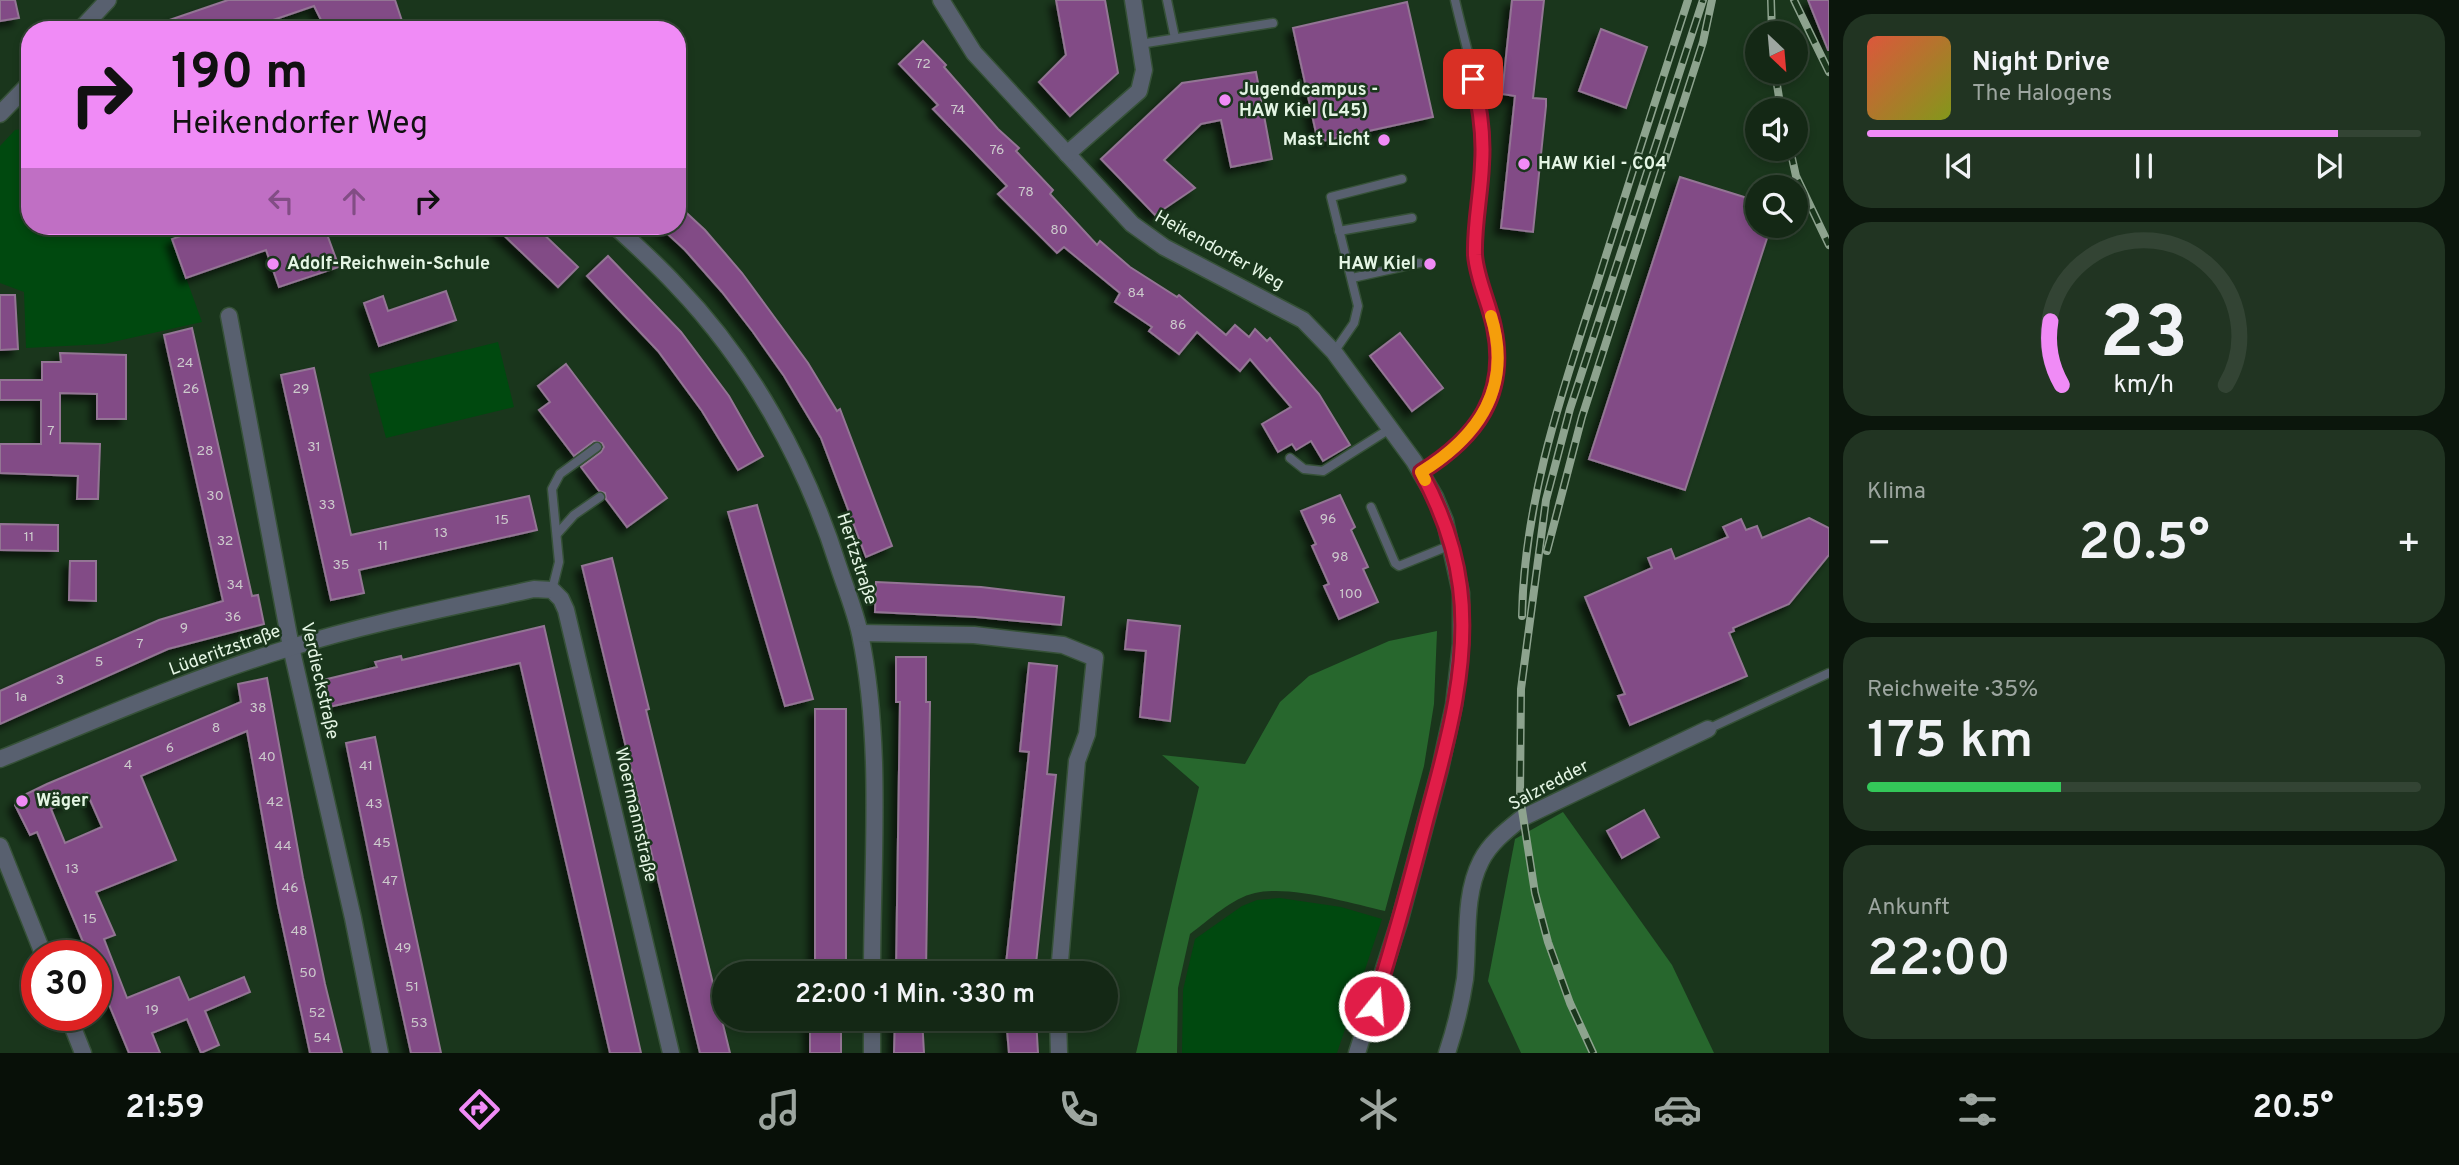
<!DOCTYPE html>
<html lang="de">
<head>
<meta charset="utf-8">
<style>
  body { margin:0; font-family:Overpass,sans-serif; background:#213422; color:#f1f3f6; height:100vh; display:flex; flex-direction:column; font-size:26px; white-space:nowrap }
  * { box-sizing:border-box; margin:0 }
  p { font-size:23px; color:#9da6a0 }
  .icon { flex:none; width:38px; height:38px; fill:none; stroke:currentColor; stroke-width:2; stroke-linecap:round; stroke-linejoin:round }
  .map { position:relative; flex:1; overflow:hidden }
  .drawer { display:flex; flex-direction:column; gap:14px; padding:14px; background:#0b160c; width:630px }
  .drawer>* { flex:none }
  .banner { position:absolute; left:21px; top:21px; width:665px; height:214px; border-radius:28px; box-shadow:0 4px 10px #0003,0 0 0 2px #334434; background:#f08bf6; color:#111; overflow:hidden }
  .needle { width:46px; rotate:154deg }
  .fabs { position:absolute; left:1745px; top:21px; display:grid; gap:14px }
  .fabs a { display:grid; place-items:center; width:63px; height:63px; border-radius:50%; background:#142815; box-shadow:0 4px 10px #0003,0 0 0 2px #334434; font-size:35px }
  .speed { position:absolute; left:21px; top:940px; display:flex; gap:14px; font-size:35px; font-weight:700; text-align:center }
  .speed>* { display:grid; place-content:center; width:91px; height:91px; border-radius:50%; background:#142815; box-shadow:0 4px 10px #0003,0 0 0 2px #334434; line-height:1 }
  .speed .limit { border:10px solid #d22; background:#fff; color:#111 }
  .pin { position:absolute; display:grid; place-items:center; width:60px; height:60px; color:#fff; margin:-30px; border-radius:14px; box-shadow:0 4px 10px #0006 }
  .me { position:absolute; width:77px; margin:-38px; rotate:17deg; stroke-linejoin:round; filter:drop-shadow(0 0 5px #0008) }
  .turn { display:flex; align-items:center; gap:24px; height:147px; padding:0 35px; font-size:32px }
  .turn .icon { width:91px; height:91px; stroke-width:2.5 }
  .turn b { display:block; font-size:49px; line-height:60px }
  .lanes { display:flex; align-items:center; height:66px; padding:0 35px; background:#0003; justify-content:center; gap:35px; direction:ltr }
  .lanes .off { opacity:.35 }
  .big { font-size:52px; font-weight:600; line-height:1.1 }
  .drawer .tile { flex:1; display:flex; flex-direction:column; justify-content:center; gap:10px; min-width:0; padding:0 24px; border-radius:28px; background:#213422 }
  .drawer .dial { align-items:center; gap:0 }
  .dial svg { height:182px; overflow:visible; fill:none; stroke:#334434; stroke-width:7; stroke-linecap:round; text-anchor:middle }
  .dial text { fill:#f1f3f6; stroke:none }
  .song { display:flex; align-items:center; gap:21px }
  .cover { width:84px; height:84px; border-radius:10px; background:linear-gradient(135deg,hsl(10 70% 55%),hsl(70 70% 35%)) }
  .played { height:7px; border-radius:4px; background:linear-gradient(90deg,#f08bf6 85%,#334434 85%) }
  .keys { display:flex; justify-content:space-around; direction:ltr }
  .heat { display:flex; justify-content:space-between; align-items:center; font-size:38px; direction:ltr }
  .charge { height:10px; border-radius:5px; background:linear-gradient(90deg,#34c759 35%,#334434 0) }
  .trip { position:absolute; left:712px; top:961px; width:406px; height:70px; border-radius:35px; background:#142815; box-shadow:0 4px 10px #0003,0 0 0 2px #334434; font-weight:600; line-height:70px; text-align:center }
  .tabs { display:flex; height:112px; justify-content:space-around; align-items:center; background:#081008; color:#9da6a0 }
  .tabs .icon { width:49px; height:49px }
  .tabs .selected { color:#f08bf6 }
  .tabs b { font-size:32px; color:#f1f3f6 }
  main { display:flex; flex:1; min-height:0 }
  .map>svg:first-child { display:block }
</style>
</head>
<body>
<main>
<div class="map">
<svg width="1829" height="1053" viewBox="0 0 1829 1053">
  <defs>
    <filter id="shadow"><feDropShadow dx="-6" dy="6" stdDeviation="3.5" flood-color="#0009"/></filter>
  </defs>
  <rect width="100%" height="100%" fill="#1a361c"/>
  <g fill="#00490f">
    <polygon points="30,128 30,226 196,226 198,230 172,239 202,322 104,344 26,348 24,292 0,283 0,146 15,130"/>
    <polygon points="498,342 514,407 386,438 369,374"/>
    <polygon points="1280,898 1341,907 1382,919 1337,1053 1182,1053 1183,990 1195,939 1242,906 1257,900"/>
  </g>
  <g fill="#27672d">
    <path d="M1437 631 1434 704 1424 766 1385 911C1350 903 1290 885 1255 893 1232 898 1209 920 1190 934L1178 988 1177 1053H1136L1199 787 1162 755 1245 764 1280 702 1309 676 1389 641Z"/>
    <polygon points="1563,812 1672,965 1714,1053 1521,1053 1488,981 1515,839"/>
  </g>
  <g fill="#824b86" stroke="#937594" stroke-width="2" fill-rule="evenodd" filter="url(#shadow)">
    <polygon points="0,0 15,0 19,18 0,21"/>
    <polygon points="228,0 395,0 405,30 326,30 314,6 244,30 149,30 149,27"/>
    <polygon points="1056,0 1105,0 1118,73 1070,116 1039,82 1066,55"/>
    <polygon points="1512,0 1544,0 1533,98 1546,99 1546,106 1533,232 1501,228 1515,96 1502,94"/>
    <polygon points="1808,0 1829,0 1829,50 1828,50"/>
    <polygon points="1407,2 1433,117 1318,142 1293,28"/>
    <polygon points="1601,29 1647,47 1626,108 1579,91"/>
    <polygon points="923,41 946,65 944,67 998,129 1019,148 1016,151 1053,190 1050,194 1097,245 1100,241 1130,267 1177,297 1179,295 1226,335 1235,325 1249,337 1255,329 1267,341 1270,338 1319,394 1350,445 1323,461 1311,441 1296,450 1292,444 1278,452 1262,424 1291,407 1250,359 1240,371 1197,332 1179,354 1149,331 1152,327 1115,302 1120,293 1064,247 1057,253 998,194 1007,186 933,109 938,105 899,64"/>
    <polygon points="1256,72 1272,159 1231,167 1221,120 1201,124 1164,160 1195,188 1155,215 1101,159 1182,83"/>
    <polygon points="1680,177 1757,201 1757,226 1771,226 1685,490 1589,459"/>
    <polygon points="677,204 705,230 742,273 808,363 837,411 840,409 892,546 866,557 821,438 784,376 753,332 722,292 685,250 659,226 677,226"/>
    <polygon points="196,226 324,226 339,267 279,287 266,250 186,278 172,239 198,230"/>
    <polygon points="494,226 535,226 578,267 558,287"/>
    <polygon points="608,256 681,332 729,396 763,456 738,470 702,411 658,351 587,276"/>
    <polygon points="446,291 456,320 379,346 364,303 383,296 388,311"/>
    <polygon points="0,295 15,295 18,349 0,350"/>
    <polygon points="192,328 252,596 258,595 264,624 168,649 0,724 0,691 159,620 223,601 164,335"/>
    <polygon points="1400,333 1443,388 1412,411 1370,356"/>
    <polygon points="60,353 126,355 126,419 97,419 97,394 60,393 60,443 100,444 98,499 77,499 78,476 0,473 0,444 41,444 41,400 0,400 0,380 42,380 42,362 61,362"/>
    <polygon points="566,364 667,498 627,527 606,499 605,493 599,491 581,467 601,452 604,447 602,443 594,441 574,456 539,410 550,402 538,386"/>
    <polygon points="314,368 351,535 529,496 537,530 359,570 364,593 331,600 281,375"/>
    <polygon points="1340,495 1355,527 1351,530 1368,567 1363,569 1378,602 1339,619 1324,586 1329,584 1312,546 1316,544 1301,511"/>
    <polygon points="757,505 813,699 785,706 728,512"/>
    <polygon points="1809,518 1829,528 1829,555 1789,604 1733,628 1734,631 1729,633 1747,676 1630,725 1618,696 1625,694 1585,597 1652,568 1648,558 1671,549 1675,559 1728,537 1723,527 1741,519 1746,530 1757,526 1762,538"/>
    <polygon points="0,524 58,525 58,551 0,550"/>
    <polygon points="612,558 649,709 646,710 730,1053 700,1053 582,566"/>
    <polygon points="70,561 96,561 96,601 69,600"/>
    <polygon points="876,582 981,587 1064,597 1061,625 976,617 875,612"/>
    <polygon points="1128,620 1180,626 1170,721 1140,717 1146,651 1125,649"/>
    <polygon points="544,626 556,679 641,1053 610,1053 520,663 329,707 323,680 377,667 375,662 401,656 402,660"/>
    <polygon points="896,657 926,657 926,702 930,702 926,973 896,973 900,702 896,702"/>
    <polygon points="1029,663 1057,666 1047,774 1056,775 1035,973 1005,973 1029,752 1020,751"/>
    <path d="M267 678 303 878 325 984 342 1053H310L278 905 247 731 141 776 176 860 96 892 115 935 104 939 127 998 179 977 189 1000 244 977 250 992 205 1011 219 1045 201 1053 187 1019 152 1033 160 1053H129L101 985 96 987V956H89L37 832 30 835 15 805 20 797 47 784 241 702 238 684ZM87 793 102 827 65 843 51 809Z"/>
    <rect x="815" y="709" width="31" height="264"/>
    <polygon points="375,737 406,890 441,1053 411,1053 383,925 346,743"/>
    <polygon points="1644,810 1659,837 1622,858 1607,831"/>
    <polygon points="814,1018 841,1018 841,1053 810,1053 810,1020"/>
    <polygon points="895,1018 922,1018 924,1053 894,1053"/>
    <polygon points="1006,1018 1036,1018 1038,1053 1009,1053"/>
  </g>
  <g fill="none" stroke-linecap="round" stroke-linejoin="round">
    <defs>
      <g id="lane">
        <polyline points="1167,0 1175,38"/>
        <polyline points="1140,44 1273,23"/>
        <polyline points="1339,231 1412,218"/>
        <polyline points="1352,278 1419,263"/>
        <polyline points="1334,352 1354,323 1358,306 1331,197 1402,179"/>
        <polyline points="1290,458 1304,469 1323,471 1391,428"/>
        <path d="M1421 472C1476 438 1508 393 1494 326 1489 302 1476 279 1475 254 1474 219 1483 183 1483 147 1482 97 1466 48 1455 0"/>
        <polyline points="1371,507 1395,563 1399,566 1451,545"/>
        <polyline points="557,534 574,515 600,497"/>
        <polyline points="552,590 559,562 552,489 560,474 597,447"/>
        <polyline points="1708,729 1829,673"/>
      </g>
      <g id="street">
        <polyline points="941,0 974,53 1132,224 1164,247 1303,320 1334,352 1414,461 1435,497 1445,521 1461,593 1461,644 1454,705 1440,769 1400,919 1357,1053"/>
        <polyline points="80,30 108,0"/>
        <polyline points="0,114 30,83"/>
        <polyline points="1067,154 1139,91 1144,70 1133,0"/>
        <path d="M615 226C635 245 657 264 676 285 752 364 806 463 839 568 846 589 855 611 860 634 883 743 872 862 872 973"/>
        <polyline points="229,316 291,647 353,918 380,1053"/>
        <polyline points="860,633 974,635 1063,645 1095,658 1087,734 1077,761 1059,973"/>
        <path d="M0 759C96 720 191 678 289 648 369 623 452 607 534 589L552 590 561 599 566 610 671 1053"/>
        <polyline points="0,846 44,956"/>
        <polyline points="68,1015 83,1053"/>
        <polyline points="1058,1018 1059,1053"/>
        <polyline points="872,1053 872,1018"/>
        <path d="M1447 1053C1455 1029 1461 1005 1465 979 1469 941 1463 896 1481 861 1490 843 1507 830 1522 818L1708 729"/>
      </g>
    </defs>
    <use href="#lane" stroke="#365138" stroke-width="11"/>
    <use href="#street" stroke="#365138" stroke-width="19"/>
    <use href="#lane" stroke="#58606f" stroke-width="8"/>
    <use href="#street" stroke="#58606f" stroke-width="16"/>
    <defs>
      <g id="rail">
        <polyline points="1771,0 1772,33"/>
        <polyline points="1794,0 1829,72"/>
        <polyline points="1775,72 1781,110"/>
        <polyline points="1790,149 1796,176 1829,245"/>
        <polyline points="1547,551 1582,417 1703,42 1712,0"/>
        <path d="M1522 616C1524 501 1562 392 1597 284 1627 189 1657 95 1688 0"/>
        <polyline points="1593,1053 1570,1003 1548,942 1535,893 1520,797 1521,689 1546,500 1570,409 1703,0"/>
      </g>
    </defs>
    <use href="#rail" stroke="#8da38e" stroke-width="8"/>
    <use href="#rail" stroke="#1a361c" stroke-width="5" stroke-dasharray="16" stroke-linecap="butt"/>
  </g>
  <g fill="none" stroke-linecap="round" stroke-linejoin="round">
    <defs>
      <path id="route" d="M1374 1006C1393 943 1411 880 1427 817 1447 744 1470 664 1460 587 1455 546 1441 509 1421 472 1477 437 1508 395 1494 327 1489 302 1477 280 1475 255 1474 225 1481 194 1482 164 1484 136 1480 107 1473 79"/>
    </defs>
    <use href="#route" stroke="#92132f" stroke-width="18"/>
    <use href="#route" stroke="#e11d48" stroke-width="12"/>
    <path stroke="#f59e0b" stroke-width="12" d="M1425 480 1421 472C1479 436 1513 387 1491 316"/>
  </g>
  <g fill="#f08bf6" stroke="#1a361c" stroke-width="2.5">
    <circle cx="1225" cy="100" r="7"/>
    <circle cx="1384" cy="140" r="7"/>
    <circle cx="1524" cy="164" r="7"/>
    <circle cx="273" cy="264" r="7"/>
    <circle cx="1430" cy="264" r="7"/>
    <circle cx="22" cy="801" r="7"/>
  </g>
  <g text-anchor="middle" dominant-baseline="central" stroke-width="5" stroke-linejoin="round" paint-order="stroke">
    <g font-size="14" fill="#cccacc">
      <text x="923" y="64">72</text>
      <text x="958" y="110">74</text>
      <text x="997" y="150">76</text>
      <text x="1026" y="192">78</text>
      <text x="1059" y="230">80</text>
      <text x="1136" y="293">84</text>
      <text x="1178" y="325">86</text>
      <text x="185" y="363">24</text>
      <text x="191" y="389">26</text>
      <text x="301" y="389">29</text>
      <text x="51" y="431">7</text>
      <text x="314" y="447">31</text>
      <text x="205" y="451">28</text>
      <text x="215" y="496">30</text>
      <text x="327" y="505">33</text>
      <text x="1328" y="519">96</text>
      <text x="502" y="520">15</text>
      <text x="441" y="533">13</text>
      <text x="29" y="537">11</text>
      <text x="225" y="541">32</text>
      <text x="383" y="546">11</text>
      <text x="1340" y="557">98</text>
      <text x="341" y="565">35</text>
      <text x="235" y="585">34</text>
      <text x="1351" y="594">100</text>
      <text x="233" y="617">36</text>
      <text x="184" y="628">9</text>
      <text x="140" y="644">7</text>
      <text x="99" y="662">5</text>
      <text x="60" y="680">3</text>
      <text x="21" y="697">1a</text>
      <text x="258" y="708">38</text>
      <text x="216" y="728">8</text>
      <text x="170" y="748">6</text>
      <text x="267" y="757">40</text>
      <text x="128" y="765">4</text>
      <text x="366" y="766">41</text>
      <text x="275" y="802">42</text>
      <text x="374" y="804">43</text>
      <text x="382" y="843">45</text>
      <text x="283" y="846">44</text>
      <text x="72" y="869">13</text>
      <text x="390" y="881">47</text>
      <text x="290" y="888">46</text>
      <text x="90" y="919">15</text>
      <text x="299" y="931">48</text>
      <text x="403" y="948">49</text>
      <text x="308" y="973">50</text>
      <text x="412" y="987">51</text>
      <text x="152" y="1010">19</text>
      <text x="317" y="1013">52</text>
      <text x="419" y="1023">53</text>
      <text x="322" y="1038">54</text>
    </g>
    <g font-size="18" font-weight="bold" fill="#e4f5e4" stroke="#1a361c" text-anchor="start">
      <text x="1239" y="90">Jugendcampus -<tspan x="1239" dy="21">HAW Kiel (L45)</tspan></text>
      <text x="1370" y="140" text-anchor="end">Mast Licht</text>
      <text x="1538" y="164">HAW Kiel - C04</text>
      <text x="287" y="264">Adolf-Reichwein-Schule</text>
      <text x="1416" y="264" text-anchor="end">HAW Kiel</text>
      <text x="36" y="801">Wäger</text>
    </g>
    <g font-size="18" fill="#e4f5e4" stroke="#1a361c">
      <text transform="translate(1219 251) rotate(29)">Heikendorfer Weg</text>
      <text transform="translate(856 559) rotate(72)">Hertzstraße</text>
      <text transform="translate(225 651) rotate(-20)">Lüderitzstraße</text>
      <text transform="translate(319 681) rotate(77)">Verdieckstraße</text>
      <text transform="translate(1549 786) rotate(-28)">Salzredder</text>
      <text transform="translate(635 815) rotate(77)">Woermannstraße</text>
    </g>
  </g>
</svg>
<div class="fabs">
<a><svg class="needle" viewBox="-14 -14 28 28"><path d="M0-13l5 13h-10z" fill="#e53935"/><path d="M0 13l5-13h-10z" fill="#9da6a0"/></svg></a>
<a><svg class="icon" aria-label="sound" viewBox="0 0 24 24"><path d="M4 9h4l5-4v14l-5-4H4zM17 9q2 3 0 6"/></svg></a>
<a><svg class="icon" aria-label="search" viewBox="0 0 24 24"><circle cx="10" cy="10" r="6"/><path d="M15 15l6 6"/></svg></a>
</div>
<div class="speed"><div class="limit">30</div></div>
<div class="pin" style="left:1473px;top:79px;background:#d93025"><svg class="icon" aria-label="arrive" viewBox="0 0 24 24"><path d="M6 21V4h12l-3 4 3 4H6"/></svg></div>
<svg class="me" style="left:1374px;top:1006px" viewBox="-20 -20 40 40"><circle r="17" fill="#e11d48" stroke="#fff" stroke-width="3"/><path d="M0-11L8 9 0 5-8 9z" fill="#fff"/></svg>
<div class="trip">22:00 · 1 Min. · 330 m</div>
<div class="banner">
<div class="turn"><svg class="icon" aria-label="right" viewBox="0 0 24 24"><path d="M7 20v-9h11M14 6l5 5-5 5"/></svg><div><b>190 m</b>Heikendorfer Weg</div></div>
<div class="lanes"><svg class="icon off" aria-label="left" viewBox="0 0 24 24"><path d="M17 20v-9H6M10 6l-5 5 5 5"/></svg><svg class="icon off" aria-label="ahead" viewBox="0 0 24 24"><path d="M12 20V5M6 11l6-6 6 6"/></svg><svg class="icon" aria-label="right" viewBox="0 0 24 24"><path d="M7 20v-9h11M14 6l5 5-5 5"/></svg></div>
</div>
</div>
<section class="drawer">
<div class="tile">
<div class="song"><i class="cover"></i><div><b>Night Drive</b><p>The Halogens</p></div></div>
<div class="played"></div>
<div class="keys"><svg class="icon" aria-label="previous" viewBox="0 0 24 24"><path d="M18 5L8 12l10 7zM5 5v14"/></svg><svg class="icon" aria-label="pause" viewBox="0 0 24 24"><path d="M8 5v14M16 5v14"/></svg><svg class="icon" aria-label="next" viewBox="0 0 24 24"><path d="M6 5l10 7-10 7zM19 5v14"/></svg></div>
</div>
<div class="tile dial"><svg viewBox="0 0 100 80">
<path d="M14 69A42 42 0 1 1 86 69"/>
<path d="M14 69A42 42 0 0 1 9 41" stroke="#f08bf6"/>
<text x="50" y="56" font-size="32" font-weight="700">23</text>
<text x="50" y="72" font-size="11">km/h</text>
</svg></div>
<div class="tile"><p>Klima</p>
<div class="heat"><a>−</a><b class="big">20.5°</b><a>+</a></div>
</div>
<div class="tile"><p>Reichweite · 35%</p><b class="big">175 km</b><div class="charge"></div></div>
<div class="tile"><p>Ankunft</p><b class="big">22:00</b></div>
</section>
</main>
<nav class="tabs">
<b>21:59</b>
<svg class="icon selected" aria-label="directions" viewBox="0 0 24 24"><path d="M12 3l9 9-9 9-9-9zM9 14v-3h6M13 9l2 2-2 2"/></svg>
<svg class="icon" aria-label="music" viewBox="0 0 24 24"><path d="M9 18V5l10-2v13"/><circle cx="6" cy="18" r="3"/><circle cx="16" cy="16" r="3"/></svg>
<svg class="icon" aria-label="phone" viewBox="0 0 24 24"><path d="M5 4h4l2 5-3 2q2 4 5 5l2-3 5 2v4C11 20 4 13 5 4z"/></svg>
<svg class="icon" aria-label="climate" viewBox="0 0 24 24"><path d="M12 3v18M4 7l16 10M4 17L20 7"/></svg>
<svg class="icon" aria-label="car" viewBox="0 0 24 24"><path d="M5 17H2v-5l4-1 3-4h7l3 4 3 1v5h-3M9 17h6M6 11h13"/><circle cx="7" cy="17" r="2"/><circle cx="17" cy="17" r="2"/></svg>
<svg class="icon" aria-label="filters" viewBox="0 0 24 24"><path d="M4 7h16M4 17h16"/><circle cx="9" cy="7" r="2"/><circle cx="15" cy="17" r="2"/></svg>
<b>20.5°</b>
</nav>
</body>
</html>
